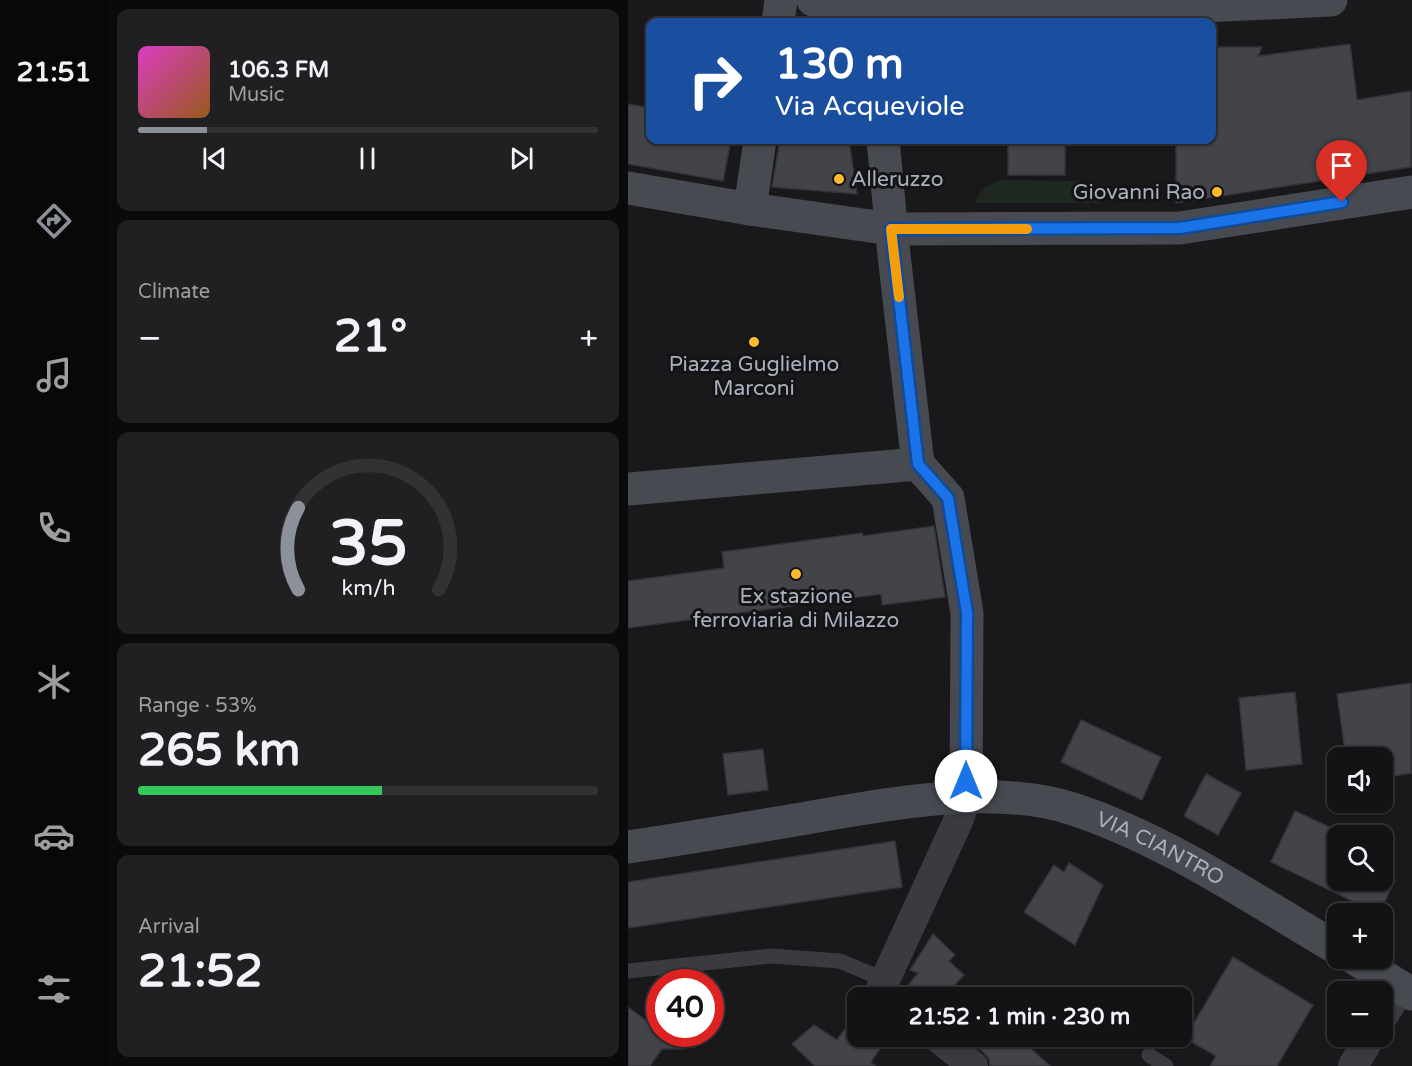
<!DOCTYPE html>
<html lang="en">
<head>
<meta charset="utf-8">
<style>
  body { margin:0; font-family:"Varela Round",sans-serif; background:#202022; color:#f1f3f6; height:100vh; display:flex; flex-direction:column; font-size:22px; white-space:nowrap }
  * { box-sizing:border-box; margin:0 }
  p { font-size:20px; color:#9d9ea0 }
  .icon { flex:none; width:33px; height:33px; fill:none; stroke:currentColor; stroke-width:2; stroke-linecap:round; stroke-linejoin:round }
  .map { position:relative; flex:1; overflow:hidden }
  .side { display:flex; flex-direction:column; gap:9px; padding:9px; background:#0a0a0c; width:520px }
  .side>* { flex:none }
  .hud { position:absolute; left:18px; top:18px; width:570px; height:126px; border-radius:12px; box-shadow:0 2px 4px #0004,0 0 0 2px #323234; background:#1a4fa0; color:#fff; overflow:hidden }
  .buttons { position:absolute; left:699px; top:747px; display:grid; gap:12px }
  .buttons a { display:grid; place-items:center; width:66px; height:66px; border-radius:12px; background:#131315; box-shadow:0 2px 4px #0004,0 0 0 2px #323234; font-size:30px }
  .speed { position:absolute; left:18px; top:969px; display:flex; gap:12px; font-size:30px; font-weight:700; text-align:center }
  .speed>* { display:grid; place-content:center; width:78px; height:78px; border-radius:50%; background:#131315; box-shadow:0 2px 4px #0004,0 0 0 2px #323234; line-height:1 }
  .speed .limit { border:9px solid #d22; background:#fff; color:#111 }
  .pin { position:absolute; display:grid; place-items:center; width:51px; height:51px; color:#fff; margin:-62px -26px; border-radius:50% 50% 50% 0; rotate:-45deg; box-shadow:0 0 6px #0007 }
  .pin .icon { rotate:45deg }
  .me { position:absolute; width:66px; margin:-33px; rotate:0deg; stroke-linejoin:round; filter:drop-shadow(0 0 4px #0008) }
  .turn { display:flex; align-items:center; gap:21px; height:126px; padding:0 30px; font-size:27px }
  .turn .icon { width:78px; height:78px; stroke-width:2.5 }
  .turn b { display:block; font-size:42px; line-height:51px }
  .big { font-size:45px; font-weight:800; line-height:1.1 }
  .side .widget { flex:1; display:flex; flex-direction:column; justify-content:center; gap:9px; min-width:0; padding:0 21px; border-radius:12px; background:#202022 }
  .side .dial { align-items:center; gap:0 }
  .dial svg { height:156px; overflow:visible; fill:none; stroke:#323234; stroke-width:7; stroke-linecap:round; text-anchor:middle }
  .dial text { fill:#f1f3f6; stroke:none }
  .song { display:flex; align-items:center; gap:18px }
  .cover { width:72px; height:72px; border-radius:9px; background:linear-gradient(135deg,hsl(310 70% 55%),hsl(30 70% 35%)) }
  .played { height:6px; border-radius:3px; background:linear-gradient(90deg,#8c9099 15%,#323234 15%) }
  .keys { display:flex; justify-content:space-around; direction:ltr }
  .heat { display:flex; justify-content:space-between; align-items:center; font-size:33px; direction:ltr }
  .charge { height:9px; border-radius:4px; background:linear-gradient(90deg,#34c759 53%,#323234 0) }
  .trip { position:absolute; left:219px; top:987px; width:345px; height:60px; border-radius:12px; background:#131315; box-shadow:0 2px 4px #0004,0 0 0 2px #323234; font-weight:800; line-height:60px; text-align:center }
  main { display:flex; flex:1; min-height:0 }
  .tab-bar { display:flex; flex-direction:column; width:108px; justify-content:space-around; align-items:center; background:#080808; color:#9d9ea0 }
  .tab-bar .icon { width:42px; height:42px }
  .tab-bar .selected { color:#8c9099 }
  .tab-bar b { font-size:27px; color:#f1f3f6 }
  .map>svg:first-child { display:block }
</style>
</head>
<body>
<main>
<nav class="tab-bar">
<b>21:51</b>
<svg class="icon selected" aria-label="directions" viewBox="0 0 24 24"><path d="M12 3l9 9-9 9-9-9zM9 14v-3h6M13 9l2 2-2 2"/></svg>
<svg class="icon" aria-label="music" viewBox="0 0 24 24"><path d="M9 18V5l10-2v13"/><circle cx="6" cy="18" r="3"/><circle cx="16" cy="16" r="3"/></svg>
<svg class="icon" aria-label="phone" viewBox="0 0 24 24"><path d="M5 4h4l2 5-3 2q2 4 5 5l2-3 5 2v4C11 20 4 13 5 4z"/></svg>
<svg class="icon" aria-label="climate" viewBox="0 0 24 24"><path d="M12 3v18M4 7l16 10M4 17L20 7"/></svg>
<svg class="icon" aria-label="car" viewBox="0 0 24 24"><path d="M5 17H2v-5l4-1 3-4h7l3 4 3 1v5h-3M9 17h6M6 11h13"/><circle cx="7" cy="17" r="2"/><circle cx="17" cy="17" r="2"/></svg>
<svg class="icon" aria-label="filters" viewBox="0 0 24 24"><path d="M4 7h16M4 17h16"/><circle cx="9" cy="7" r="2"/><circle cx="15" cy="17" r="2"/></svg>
</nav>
<section class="side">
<div class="widget">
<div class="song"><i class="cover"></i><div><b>106.3 FM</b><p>Music</p></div></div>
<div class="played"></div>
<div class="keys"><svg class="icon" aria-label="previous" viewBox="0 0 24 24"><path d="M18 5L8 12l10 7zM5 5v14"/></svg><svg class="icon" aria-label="pause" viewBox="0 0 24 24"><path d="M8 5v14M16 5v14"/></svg><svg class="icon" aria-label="next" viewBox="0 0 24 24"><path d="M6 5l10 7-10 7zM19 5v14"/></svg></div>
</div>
<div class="widget"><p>Climate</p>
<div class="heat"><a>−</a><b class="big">21°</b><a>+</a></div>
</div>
<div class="widget dial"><svg viewBox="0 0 100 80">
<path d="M14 69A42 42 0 1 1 86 69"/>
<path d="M14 69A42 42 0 0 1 14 27" stroke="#8c9099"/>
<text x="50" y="56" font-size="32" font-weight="700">35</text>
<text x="50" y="72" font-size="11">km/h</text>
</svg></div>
<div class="widget"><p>Range · 53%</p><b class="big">265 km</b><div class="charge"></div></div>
<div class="widget"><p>Arrival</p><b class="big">21:52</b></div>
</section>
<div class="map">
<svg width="784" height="1066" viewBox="0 0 784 1066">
  <rect width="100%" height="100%" fill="#19191c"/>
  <path fill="#1e2820" d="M373 180 449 181 467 188 472 197V203H347C351 191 360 184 373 180Z"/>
  <g fill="#434449" stroke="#333338" stroke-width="1.5">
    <polygon points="722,44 729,100 783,91 783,167 548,203 548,140 584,140 584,47 634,47 630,56"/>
    <polygon points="0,104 22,108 22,140 103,140 95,181 0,164"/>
    <polygon points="152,140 221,140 229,194 144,187"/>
    <rect x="380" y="140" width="57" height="35"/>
    <polygon points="306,526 317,597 254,605 253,594 0,628 0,581 96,568 94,552 234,533 235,536"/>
    <polygon points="783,683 783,773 754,778 754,758 718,758 709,694"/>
    <polygon points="667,692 674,764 618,770 611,698"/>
    <polygon points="453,720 533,757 514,800 433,762"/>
    <polygon points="135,749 140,790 100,795 95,754"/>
    <polygon points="578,774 613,793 590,835 556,816"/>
    <polygon points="667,811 710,831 710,880 767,880 751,914 643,862"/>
    <polygon points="267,841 274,887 0,928 0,882"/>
    <polygon points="441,863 475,885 447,945 396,912 426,865 436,872"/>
    <polygon points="305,934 327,955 321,961 336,975 314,998 277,998 276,991 290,973 282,970"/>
    <polygon points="605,957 685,1005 649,1066 582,1066 588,1056 557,1038"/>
    <polygon points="0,1007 32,1031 32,1034 35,1034 56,1049 34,1049 22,1066 0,1066"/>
    <polygon points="222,1022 230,1027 230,1036 241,1036 254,1046 243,1062 248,1066 187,1066 164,1044 186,1025 209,1040"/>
    <polygon points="336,1036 389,1036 422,1066 362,1066 361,1059 356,1053"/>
  </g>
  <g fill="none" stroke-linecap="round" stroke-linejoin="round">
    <g stroke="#3a3b41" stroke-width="15">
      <polyline points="0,971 143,956 212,961 257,980"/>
      <polyline points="521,1055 538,1066"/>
    </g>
    <g stroke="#3a3b41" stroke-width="30">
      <polyline points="260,998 252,991 331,819 338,797"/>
      <polyline points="754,1018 773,987"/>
      <polyline points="308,1036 345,1066"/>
      <polyline points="725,1066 743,1036"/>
    </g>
    <g stroke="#474a51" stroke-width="33">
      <polyline points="185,0 244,7 514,9 703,0"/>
      <polyline points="150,22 153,0"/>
      <polyline points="0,188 122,209 263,229 552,228 784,192"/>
      <polyline points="122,209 132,140"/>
      <polyline points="290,464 320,498 339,613 338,797"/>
      <polyline points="0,489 290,464 266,255 255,140"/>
      <path id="s1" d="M0 847C60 838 120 828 179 818 260 804 365 783 445 809 539 840 625 899 710 949"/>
      <polyline points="726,958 784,994"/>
    </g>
  </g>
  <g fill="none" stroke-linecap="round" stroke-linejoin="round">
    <defs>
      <polyline id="route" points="338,781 339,613 320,498 290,464 263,229 552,228 714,202"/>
    </defs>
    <use href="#route" stroke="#114b97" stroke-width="15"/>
    <use href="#route" stroke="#1a73e8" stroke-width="10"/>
    <polyline stroke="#f59e0b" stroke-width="10" points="271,297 263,229 399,229"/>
  </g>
  <g fill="#ffba2e" stroke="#141417" stroke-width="2">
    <circle cx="211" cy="179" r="6"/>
    <circle cx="589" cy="192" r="6"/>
    <circle cx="126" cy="342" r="6"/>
    <circle cx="168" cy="574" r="6"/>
  </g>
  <g text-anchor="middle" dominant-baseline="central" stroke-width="6" stroke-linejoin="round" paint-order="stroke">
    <g font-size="21" fill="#aab0bd" stroke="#141417">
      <text x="223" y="179" text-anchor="start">Alleruzzo</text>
      <text x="577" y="192" text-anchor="end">Giovanni Rao</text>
      <text x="126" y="364">Piazza Guglielmo<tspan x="126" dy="24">Marconi</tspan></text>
      <text x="168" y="596">Ex stazione<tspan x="168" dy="24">ferroviaria di Milazzo</tspan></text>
    </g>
    <g font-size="21" fill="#aab0bd" stroke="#141417">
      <text stroke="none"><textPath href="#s1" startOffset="546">VIA CIANTRO</textPath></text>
    </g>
  </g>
</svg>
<div class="buttons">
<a><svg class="icon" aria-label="sound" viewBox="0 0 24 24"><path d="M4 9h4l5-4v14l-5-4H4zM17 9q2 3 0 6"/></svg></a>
<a><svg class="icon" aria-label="search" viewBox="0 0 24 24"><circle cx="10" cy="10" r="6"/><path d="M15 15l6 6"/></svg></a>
<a>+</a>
<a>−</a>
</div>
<div class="speed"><div class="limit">40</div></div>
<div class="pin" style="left:714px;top:202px;background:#d93025"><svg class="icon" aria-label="arrive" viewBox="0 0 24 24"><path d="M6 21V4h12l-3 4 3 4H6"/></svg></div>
<svg class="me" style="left:338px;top:781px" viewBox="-20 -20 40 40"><circle r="19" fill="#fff"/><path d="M0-13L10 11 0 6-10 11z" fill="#1a73e8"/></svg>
<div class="trip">21:52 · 1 min · 230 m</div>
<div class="hud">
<div class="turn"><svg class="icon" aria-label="right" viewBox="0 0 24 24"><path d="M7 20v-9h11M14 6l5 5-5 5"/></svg><div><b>130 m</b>Via Acqueviole</div></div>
</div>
</div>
</main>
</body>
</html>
